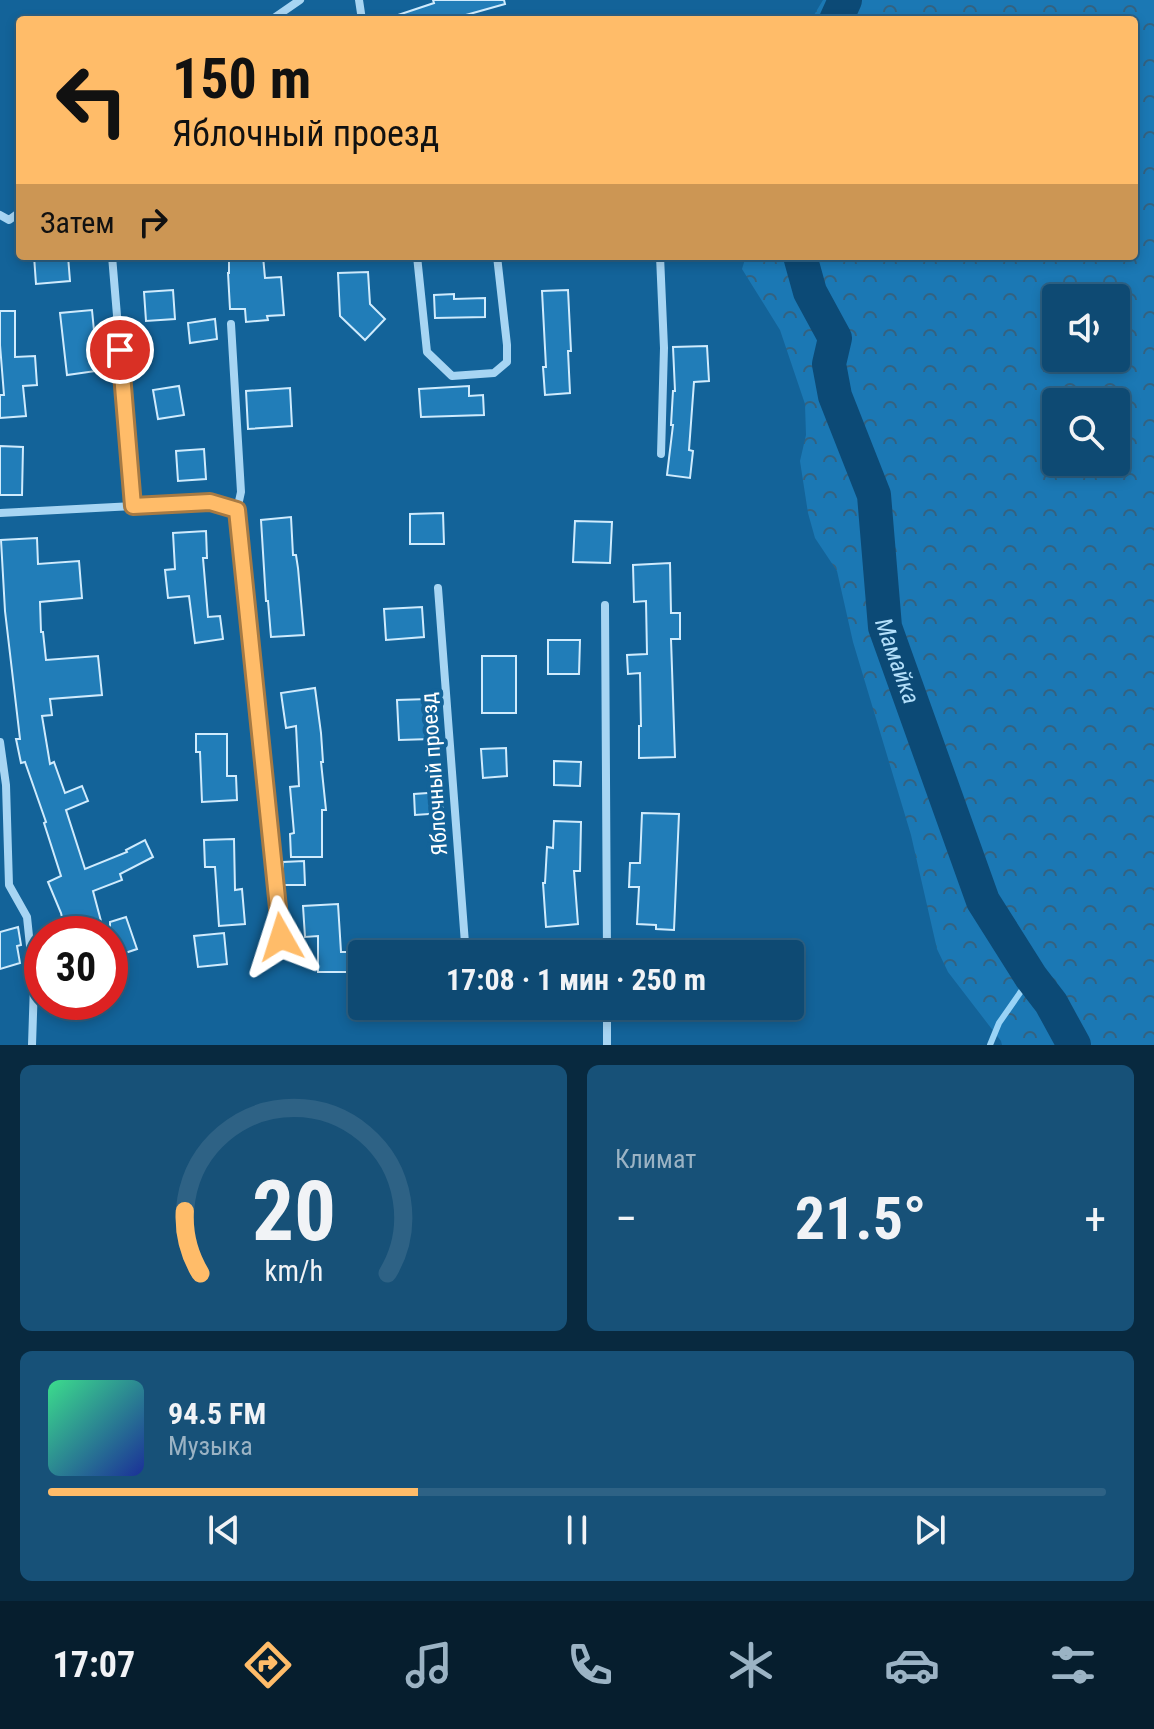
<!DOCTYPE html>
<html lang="ru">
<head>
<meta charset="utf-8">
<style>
  body { margin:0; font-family:"Roboto Condensed",sans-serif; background:#175178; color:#f1f3f6; height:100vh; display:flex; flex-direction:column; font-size:30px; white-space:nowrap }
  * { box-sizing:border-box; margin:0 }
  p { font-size:26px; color:#9bb3c4 }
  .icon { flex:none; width:44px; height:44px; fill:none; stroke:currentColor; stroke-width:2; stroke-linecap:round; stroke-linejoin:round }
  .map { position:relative; height:1045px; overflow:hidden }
  .details { display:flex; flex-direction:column; gap:20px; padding:20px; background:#08293f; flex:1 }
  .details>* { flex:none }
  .banner { position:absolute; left:16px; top:16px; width:1122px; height:244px; border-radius:8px; box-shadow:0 4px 12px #0003,0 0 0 2px #2e6285; background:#ffbc69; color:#111; overflow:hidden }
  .controls { position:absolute; left:1042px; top:284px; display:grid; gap:16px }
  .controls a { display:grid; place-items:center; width:88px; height:88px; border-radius:8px; background:#0e4a73; box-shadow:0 4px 12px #0003,0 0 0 2px #2e6285; font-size:40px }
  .speed { position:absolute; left:24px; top:916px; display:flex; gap:16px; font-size:40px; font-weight:700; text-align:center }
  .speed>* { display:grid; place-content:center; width:104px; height:104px; border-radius:50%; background:#0e4a73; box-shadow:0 4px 12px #0003,0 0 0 2px #2e6285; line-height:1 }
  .speed .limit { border:12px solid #d22; background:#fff; color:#111 }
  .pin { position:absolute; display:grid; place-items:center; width:68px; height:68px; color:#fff; margin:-34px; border:4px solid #fff; border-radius:50%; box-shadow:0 2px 8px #0007 }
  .me { position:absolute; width:88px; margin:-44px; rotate:354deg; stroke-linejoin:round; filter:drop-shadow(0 0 6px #0008) }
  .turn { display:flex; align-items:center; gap:28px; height:168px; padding:0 24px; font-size:36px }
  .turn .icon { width:104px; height:104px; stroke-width:2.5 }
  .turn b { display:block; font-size:56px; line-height:68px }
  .then { display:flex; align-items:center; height:76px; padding:0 24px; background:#0003; gap:16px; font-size:30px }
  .big { font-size:60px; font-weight:700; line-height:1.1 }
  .details .tile { flex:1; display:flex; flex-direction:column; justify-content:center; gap:12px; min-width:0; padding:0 28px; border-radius:12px; background:#175178 }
  .details .dial { align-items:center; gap:0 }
  .dial svg { height:208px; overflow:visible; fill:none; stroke:#2e6285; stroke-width:7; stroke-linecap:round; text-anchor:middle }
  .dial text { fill:#f1f3f6; stroke:none }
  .song { display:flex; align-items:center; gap:24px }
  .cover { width:96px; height:96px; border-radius:12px; background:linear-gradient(135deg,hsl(150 70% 55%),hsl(230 70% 35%)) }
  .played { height:8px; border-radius:4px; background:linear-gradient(90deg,#ffbc69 35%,#2e6285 35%) }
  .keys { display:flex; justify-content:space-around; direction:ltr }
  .heat { display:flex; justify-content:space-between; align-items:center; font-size:44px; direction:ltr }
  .details .tiles { flex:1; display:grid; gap:20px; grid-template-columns:1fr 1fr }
  .tile:last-child { grid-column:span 2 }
  .trip { position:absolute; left:348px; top:940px; width:456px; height:80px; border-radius:8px; background:#0e4a73; box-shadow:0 4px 12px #0003,0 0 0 2px #2e6285; font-weight:700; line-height:80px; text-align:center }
  .dock { display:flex; height:128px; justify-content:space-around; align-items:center; background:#061e2e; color:#9bb3c4 }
  .dock .icon { width:56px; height:56px }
  .dock .on { color:#ffbc69 }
  .dock b { font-size:36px; color:#f1f3f6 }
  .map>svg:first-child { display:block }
</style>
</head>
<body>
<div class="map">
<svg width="1154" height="1045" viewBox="0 0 1154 1045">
  <defs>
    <pattern id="forest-crowns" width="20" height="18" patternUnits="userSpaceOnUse" patternTransform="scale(2)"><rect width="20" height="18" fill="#1b78b4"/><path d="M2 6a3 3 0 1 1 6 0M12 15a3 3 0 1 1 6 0" fill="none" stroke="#346280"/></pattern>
  </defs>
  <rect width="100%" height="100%" fill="#136399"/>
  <path fill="url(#forest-crowns)" fill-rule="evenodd" d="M823 0H1154V1045H1002L1001 1041 948 972 937 949 911 835 853 642 837 571 815 538 808 513 800 461 806 435 805 404 780 330 742 269 746 256H1134V20H811ZM1056 298H1116V358H1056ZM1056 402H1116V462H1056Z"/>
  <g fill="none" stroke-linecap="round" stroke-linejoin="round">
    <polyline stroke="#99d3f6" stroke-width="6" points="990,1045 999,1023 1031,977"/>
    <g stroke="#0c4a76" stroke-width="34">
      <polyline points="836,20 845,0"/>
      <path id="s1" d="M800 256 810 292 835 338 829 364 835 396 874 495 885 627 983 901 1031 977 1051 1003 1074 1045"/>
    </g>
  </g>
  <g fill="#217db8" stroke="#cfebfd" stroke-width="2">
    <polygon points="433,0 504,0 505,4 466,15 468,20 392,20 392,17 434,3"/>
    <polygon points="34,256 68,256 70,281 36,284"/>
    <polygon points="229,256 263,256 265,278 281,277 284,315 267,316 268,320 246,322 245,309 230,309 228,273 229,273"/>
    <polygon points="368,272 370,304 385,319 365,340 340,316 338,273"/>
    <polygon points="173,290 175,319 146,321 144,292"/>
    <polygon points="568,290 571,351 568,351 570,393 545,395 543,367 546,367 542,291"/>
    <polygon points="454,294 454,299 485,298 485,317 435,318 434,295"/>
    <polygon points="92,310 95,341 92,341 96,371 67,375 60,313"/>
    <polygon points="0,311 15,311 15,357 35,356 37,385 23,386 26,416 0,418 0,395 4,395 0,345"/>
    <polygon points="215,319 217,339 190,343 188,323"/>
    <polygon points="707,346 709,381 694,382 689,450 693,451 690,478 667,475 673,425 671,425 673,391 675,391 673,347"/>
    <polygon points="179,386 184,415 158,419 153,390"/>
    <polygon points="469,386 469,396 483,395 484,415 421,417 419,389"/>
    <polygon points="290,388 292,426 248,429 246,391"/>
    <polygon points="0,446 23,447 22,495 0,495"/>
    <polygon points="204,449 206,479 178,481 176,451"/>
    <polygon points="443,513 444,544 410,544 410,514"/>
    <polygon points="291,517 293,555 296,555 298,568 304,635 271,637 268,601 266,601 261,520"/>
    <polygon points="575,521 612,522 610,563 573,562"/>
    <polygon points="206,531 207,558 203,558 208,617 220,616 223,639 195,643 189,596 168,598 165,570 175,569 173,533"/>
    <polygon points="37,538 38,564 79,561 82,598 40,602 41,632 43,632 46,660 98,656 102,695 50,699 52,715 42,716 50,764 54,762 65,793 82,786 88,801 66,810 85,869 127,852 126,850 145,840 153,857 120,874 122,880 93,891 101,921 65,930 61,913 48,882 61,876 44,823 46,822 25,762 21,763 16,739 20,739 5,611 1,540"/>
    <polygon points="670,563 671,613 680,613 680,639 671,639 675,757 639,758 639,726 641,726 640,673 628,674 627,655 647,654 646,601 634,602 633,565"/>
    <polygon points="422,607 424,637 386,640 384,609"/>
    <polygon points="548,640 580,640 579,674 548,674"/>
    <rect x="482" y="656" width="34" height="57"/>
    <polygon points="315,688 321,733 323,762 321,762 326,810 322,810 322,857 291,857 290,834 294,833 290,787 299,786 296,726 286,728 281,693"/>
    <polygon points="429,699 431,739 399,740 397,700"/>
    <polygon points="196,734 227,734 227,776 236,776 237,800 202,802 200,752 196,752"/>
    <polygon points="506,748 507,776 483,778 481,749"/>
    <polygon points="554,761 581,762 580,786 554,785"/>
    <polygon points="442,792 443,813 415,815 414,794"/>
    <polygon points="642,813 679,814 674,930 656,929 656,925 637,924 639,887 629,887 630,863 640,863"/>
    <polygon points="554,821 581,822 580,871 574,871 578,924 546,927 543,883 545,883 547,847 553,848"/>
    <polygon points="234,839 235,890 242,889 245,924 219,926 215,867 205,867 204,840"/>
    <polygon points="304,861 305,885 283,885 283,862"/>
    <polygon points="338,904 341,952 352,952 352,972 318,972 318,936 305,937 303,906"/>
    <polygon points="126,917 137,949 110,958 110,922"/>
    <polygon points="18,927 21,945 17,946 20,963 0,969 0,932"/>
    <polygon points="224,933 227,964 198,967 194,936"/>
  </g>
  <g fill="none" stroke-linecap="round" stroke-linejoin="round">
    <g stroke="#a7d5f3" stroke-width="8">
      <polyline points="359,0 362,20"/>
      <polyline points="271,20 300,0"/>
      <polyline points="0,215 9,220 20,212"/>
      <polyline points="112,256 133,506"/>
      <polyline points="417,256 427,352 452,376 494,373 507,362 507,345 497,256"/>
      <polyline points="660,256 664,348 661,454"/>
      <polyline points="231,324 241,492 237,510"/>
      <polyline points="0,513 210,502 237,510 281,937"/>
      <polyline points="438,588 465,943 473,954"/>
      <polyline points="605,605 607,954"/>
      <polyline points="0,742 6,785 9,885 27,917 34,984 32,1045"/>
      <polyline points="607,1006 607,1045"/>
    </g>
  </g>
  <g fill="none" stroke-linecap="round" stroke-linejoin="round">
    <defs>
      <polyline id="route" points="120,350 133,506 210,502 237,510 281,937"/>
    </defs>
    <use href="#route" stroke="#a67a44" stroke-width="20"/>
    <use href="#route" stroke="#ffbc69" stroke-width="14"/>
  </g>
  <g text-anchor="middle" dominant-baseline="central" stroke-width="8" stroke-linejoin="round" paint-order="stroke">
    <g font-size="22" fill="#fff" stroke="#136399">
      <text transform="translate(434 774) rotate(-94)">Яблочный проезд</text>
    </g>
    <g font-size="24" font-style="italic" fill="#b3dffa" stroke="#136399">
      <text stroke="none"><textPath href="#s1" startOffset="424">Мамайка</textPath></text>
    </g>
  </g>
</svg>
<div class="controls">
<a><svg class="icon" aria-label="sound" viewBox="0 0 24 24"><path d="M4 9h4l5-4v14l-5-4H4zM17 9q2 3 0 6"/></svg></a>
<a><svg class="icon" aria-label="search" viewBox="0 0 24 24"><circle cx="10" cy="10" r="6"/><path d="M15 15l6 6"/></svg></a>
</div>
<div class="speed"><div class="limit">30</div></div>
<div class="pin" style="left:120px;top:350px;background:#d93025"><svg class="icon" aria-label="arrive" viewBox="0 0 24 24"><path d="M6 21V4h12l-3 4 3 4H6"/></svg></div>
<svg class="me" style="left:281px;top:937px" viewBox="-20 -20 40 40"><path d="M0-17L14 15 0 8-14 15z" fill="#ffbc69" stroke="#fff" stroke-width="4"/></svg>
<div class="trip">17:08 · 1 мин · 250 m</div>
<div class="banner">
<div class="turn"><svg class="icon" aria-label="left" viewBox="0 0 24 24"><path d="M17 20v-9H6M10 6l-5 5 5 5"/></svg><div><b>150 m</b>Яблочный проезд</div></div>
<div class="then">Затем<svg class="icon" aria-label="right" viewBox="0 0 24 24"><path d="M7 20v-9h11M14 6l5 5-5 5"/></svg></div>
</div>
</div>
<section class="details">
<div class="tiles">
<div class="tile dial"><svg viewBox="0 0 100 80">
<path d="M14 69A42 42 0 1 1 86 69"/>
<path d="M14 69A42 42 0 0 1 8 45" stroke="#ffbc69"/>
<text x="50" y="56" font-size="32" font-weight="700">20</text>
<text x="50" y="72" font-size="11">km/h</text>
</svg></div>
<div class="tile"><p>Климат</p>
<div class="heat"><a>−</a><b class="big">21.5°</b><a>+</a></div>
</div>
<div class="tile">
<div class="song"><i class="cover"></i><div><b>94.5 FM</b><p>Музыка</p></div></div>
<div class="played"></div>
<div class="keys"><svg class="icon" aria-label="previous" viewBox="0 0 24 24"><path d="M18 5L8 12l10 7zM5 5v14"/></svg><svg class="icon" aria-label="pause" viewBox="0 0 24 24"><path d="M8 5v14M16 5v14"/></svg><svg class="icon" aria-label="next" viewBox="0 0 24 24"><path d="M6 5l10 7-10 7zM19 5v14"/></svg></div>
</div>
</div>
</section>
<nav class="dock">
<b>17:07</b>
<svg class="icon on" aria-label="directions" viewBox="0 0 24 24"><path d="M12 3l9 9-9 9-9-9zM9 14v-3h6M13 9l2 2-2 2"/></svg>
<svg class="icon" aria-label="music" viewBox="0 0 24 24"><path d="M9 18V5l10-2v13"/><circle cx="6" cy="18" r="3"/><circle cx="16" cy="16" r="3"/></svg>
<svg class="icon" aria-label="phone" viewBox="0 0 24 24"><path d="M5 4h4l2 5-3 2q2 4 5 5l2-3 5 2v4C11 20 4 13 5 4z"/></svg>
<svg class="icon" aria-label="climate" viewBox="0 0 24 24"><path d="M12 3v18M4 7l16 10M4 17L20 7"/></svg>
<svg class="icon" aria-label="car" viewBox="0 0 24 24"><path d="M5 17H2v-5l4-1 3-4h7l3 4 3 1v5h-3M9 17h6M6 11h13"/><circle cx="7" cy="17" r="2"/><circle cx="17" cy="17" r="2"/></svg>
<svg class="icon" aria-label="filters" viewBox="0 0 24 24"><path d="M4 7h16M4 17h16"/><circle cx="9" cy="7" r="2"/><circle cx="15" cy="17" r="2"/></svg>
</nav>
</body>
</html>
